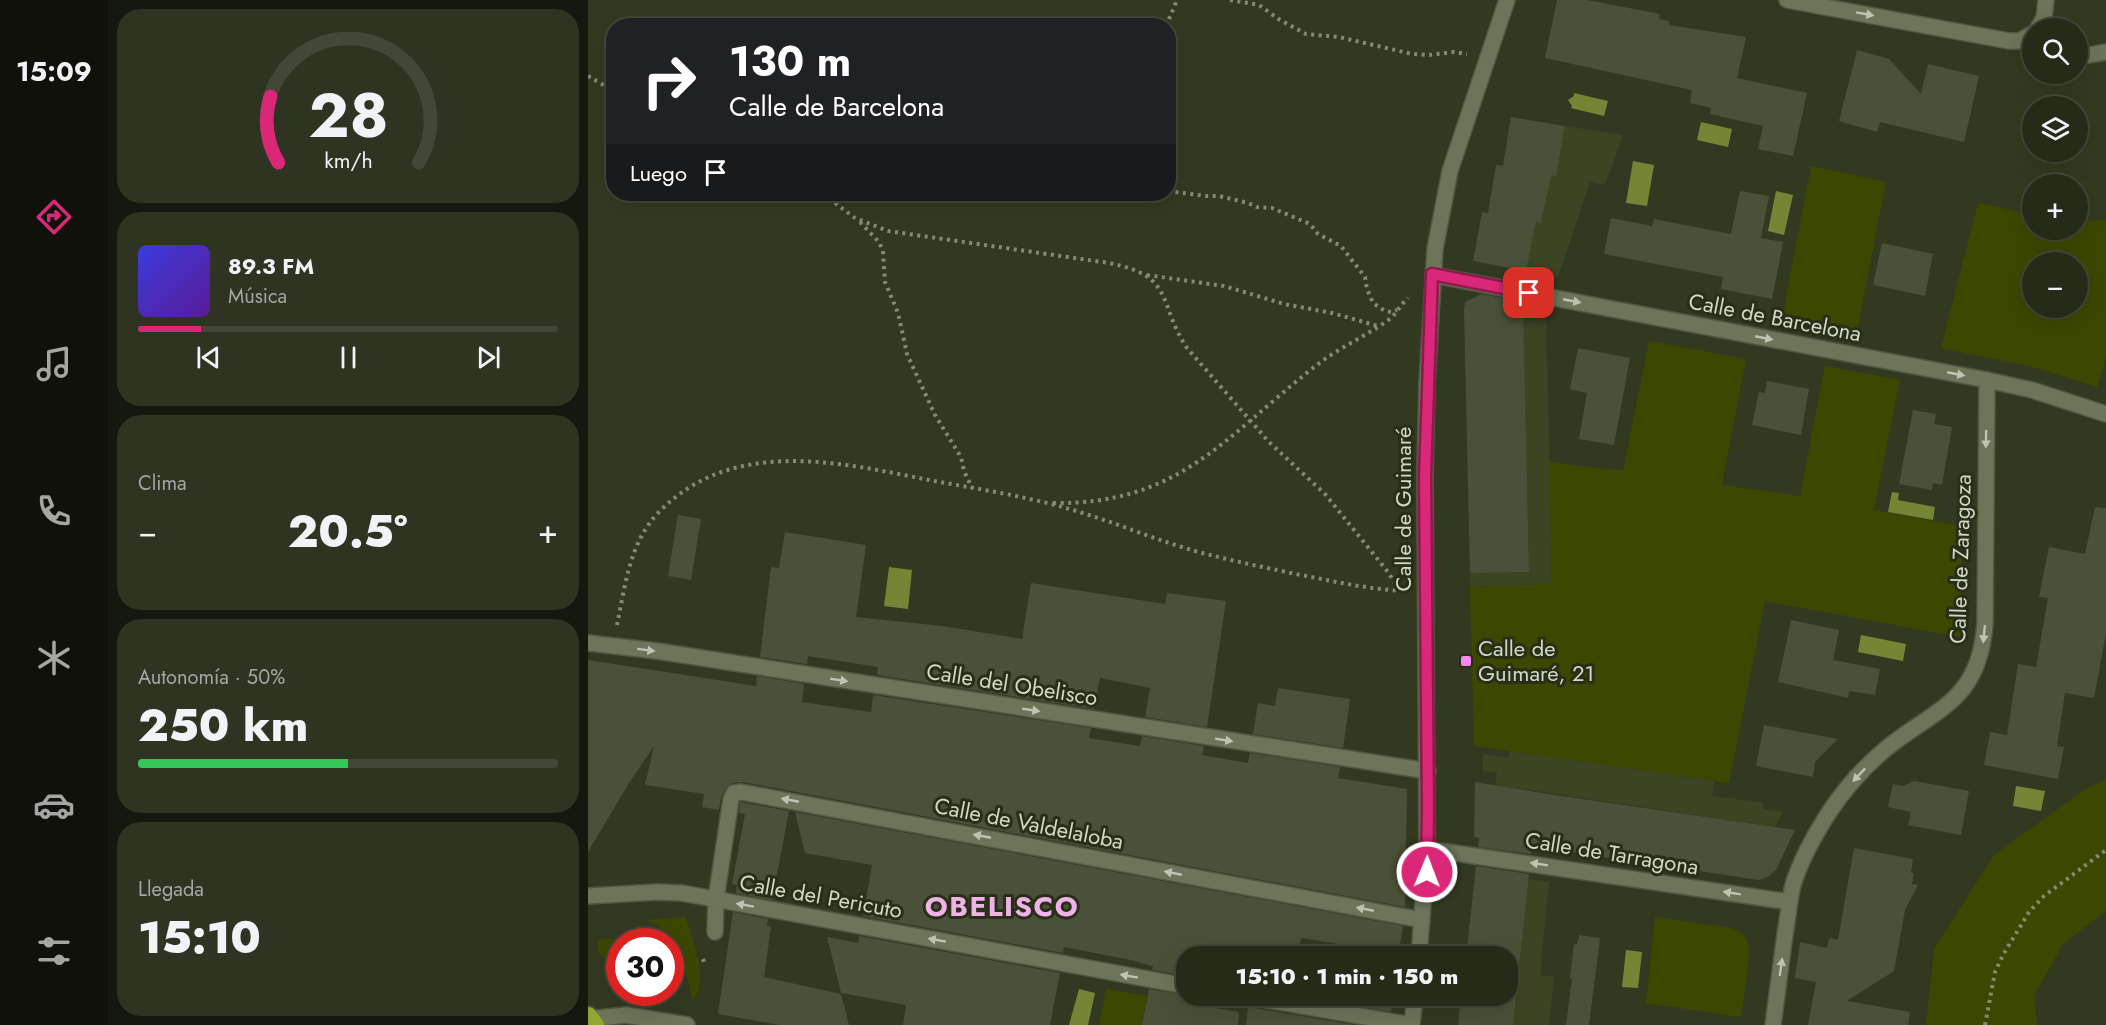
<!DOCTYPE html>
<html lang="es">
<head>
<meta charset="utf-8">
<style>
  body { margin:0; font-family:Jost,sans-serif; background:#2e3322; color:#f1f3f6; height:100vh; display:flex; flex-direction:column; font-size:22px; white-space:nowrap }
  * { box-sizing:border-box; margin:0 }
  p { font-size:20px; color:#a4a7a2 }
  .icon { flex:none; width:33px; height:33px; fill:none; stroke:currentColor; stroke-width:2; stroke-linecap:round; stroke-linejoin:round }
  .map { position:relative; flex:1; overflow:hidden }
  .side { display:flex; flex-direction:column; gap:9px; padding:9px; background:#15180e; width:480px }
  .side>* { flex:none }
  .hud { position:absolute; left:18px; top:18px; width:570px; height:183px; border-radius:24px; box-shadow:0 6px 24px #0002,0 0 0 2px #424738; background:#202124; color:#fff; overflow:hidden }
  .buttons { position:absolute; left:1434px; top:18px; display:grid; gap:12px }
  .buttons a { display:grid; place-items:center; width:66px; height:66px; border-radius:50%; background:#262b19; box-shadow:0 6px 24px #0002,0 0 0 2px #424738; font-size:30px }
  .speed { position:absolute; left:18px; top:928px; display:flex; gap:12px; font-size:30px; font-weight:700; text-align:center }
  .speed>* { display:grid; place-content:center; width:78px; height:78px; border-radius:50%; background:#262b19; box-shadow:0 6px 24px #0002,0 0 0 2px #424738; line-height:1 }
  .speed .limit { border:9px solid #d22; background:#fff; color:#111 }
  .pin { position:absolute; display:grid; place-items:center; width:51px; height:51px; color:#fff; margin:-26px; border-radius:12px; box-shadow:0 3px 9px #0006 }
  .me { position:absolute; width:66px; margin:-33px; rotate:1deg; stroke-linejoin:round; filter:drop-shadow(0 0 4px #0008) }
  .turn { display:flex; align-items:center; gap:21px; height:126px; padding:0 24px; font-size:27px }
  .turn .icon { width:78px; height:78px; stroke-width:2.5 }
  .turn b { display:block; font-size:42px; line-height:51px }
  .then { display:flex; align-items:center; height:57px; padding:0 24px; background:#0003; gap:12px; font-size:22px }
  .big { font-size:45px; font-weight:800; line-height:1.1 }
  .side .card { flex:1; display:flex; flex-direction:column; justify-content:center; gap:9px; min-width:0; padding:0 21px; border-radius:24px; background:#2e3322 }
  .side .dial { align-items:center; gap:0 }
  .dial svg { height:156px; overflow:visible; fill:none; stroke:#424738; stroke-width:7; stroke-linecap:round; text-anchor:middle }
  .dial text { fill:#f1f3f6; stroke:none }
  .song { display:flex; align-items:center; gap:18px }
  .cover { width:72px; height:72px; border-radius:9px; background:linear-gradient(135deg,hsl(240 70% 55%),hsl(270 70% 35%)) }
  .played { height:6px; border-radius:3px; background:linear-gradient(90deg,#db2777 15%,#424738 15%) }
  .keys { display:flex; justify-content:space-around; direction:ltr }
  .heat { display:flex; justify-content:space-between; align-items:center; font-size:33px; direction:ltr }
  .charge { height:9px; border-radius:4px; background:linear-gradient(90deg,#34c759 50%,#424738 0) }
  .trip { position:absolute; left:588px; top:946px; width:342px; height:60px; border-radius:24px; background:#262b19; box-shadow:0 6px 24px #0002,0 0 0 2px #424738; font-weight:800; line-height:60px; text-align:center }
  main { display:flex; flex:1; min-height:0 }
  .tab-bar { display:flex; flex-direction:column; width:108px; justify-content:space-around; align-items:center; background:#0f110a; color:#a4a7a2 }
  .tab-bar .icon { width:42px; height:42px }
  .tab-bar .active { color:#db2777 }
  .tab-bar b { font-size:27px; color:#f1f3f6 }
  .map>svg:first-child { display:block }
</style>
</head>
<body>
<main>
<nav class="tab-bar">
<b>15:09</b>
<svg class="icon active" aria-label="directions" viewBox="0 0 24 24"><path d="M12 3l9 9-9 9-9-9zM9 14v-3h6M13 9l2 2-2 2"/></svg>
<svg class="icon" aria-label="music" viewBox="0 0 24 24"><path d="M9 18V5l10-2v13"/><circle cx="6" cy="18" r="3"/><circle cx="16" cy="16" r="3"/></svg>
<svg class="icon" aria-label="phone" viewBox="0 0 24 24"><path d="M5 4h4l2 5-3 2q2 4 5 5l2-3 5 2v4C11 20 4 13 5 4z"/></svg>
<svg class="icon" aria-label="climate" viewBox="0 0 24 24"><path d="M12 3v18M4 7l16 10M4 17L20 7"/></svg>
<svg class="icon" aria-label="car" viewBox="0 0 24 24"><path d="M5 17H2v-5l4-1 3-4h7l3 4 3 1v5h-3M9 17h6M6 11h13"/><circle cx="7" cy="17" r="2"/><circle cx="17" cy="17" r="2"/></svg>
<svg class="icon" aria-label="filters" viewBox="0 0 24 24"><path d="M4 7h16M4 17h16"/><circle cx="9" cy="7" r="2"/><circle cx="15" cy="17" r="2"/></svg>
</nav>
<section class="side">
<div class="card dial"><svg viewBox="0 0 100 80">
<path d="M14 69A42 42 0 1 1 86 69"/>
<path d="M14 69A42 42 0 0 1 10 35" stroke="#db2777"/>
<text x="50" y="56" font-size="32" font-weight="700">28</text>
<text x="50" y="72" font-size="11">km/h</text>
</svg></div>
<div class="card">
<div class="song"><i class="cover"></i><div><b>89.3 FM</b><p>Música</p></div></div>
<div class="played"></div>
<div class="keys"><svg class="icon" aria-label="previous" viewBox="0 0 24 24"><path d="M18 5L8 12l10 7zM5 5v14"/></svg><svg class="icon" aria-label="pause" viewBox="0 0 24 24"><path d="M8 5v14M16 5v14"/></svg><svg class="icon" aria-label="next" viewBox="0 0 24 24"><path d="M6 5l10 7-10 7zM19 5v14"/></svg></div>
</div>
<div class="card"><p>Clima</p>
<div class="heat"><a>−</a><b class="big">20.5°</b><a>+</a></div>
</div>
<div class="card"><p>Autonomía · 50%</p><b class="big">250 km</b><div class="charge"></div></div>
<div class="card"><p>Llegada</p><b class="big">15:10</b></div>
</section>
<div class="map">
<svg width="1518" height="1025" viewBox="0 0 1518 1025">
  <rect width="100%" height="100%" fill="#333921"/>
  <g fill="#3d4424">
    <polygon points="977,126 1035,135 1017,185 1002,182 970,277 938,271 948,222 953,222 962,175 968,175"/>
    <polygon points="935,308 958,313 964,584 882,587 882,573 941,571"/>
    <polygon points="922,751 1126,781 1124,796 1176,803 1175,809 1195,812 1187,827 907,785 909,773 895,771 895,754 920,758"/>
    <polygon points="940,879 961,882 952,975 966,977 961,1025 925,1025"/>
  </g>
  <g fill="#3c4700" fill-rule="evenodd">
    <polygon points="1223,166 1298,182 1269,332 1194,318"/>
    <path d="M1390 203 1444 214V230H1490V222L1518 220V358L1509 387 1442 366 1353 348ZM1444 262H1490V308H1444Z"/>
    <polygon points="1061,341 1158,359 1134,485 1212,496 1237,366 1312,380 1286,510 1374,526 1372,637 1177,601 1141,783 886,746 882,587 964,584 961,462 1035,471"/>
    <polygon points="1518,779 1518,911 1475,944 1446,996 1449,1025 1338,1025 1346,949 1406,855 1496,790"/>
    <path d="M98 917C104 942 122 978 105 1001 96 969 93 933 58 920Z"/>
    <path d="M1067 917 1143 928C1149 930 1155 933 1159 939 1165 951 1155 1001 1153 1017L1058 1003Z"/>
    <polygon points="52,937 64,942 32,942 31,979 10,950 10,941 16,939"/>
    <polygon points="518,989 559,996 554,1025 511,1025"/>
  </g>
  <g fill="#768535">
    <polygon points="986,93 1020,101 1016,116 983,108 984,106 980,100 986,96"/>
    <polygon points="1113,122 1144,129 1140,147 1109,140"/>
    <polygon points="1045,161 1066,165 1059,206 1038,203"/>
    <polygon points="1188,191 1205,195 1196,235 1180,231"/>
    <polygon points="1304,492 1311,493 1310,500 1347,507 1345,520 1300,512"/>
    <polygon points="301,567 324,570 320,609 296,606"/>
    <polygon points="1273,635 1318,644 1315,661 1270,652"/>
    <polygon points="1428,786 1457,791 1453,811 1425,806"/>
    <polygon points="1038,950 1054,952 1050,988 1034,987"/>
    <polygon points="491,989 507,993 500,1025 481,1025"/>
  </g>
  <g fill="#4b5138">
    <polygon points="969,0 999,0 1072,14 1071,19 1081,21 1081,25 1158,37 1149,78 1219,93 1205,156 1170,149 1175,126 1122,114 1123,108 1102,103 1104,90 957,58"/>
    <polygon points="1269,50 1301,59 1333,94 1340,64 1391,76 1376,142 1292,122 1289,132 1251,121"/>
    <polygon points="923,117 977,126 968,176 963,175 953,223 948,222 938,271 885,261 894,212 900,213 908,165 915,166"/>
    <polygon points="1152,191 1181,196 1173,238 1195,242 1184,299 1133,289 1135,277 1016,254 1023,218 1064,226 1066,219 1143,234"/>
    <polygon points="1294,243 1345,254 1337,296 1285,285"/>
    <polygon points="894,294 935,302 941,572 882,573 876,310 877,302"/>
    <polygon points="990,348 1042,358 1026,445 991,439 999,393 982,389"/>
    <polygon points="1179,381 1221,389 1213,435 1164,425 1171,392 1177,393"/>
    <polygon points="1325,410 1348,414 1346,424 1364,427 1354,485 1345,483 1344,490 1311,484"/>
    <polygon points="1507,507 1518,508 1518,633 1506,698 1477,693 1469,746 1476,747 1470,779 1396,765 1402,732 1419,735 1430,664 1448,667 1460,598 1451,597 1461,547 1497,554"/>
    <polygon points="90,515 113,519 103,580 80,576"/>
    <polygon points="197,532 278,545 268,617 354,626 434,639 443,583 577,604 579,593 638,601 619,727 557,717 562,688 512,678 506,709 289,675 290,667 220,656 219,664 172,657 183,567 191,568"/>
    <polygon points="1203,620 1251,630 1245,660 1292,669 1287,695 1261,691 1260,698 1190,682"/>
    <polygon points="0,660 168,686 169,676 216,684 214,702 283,712 285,695 503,728 501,738 552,746 554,736 616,746 614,755 660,763 662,753 752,767 750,778 819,789 817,907 155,782 144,783 138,788 133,797 131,810 114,807 116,794 57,785 66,746 41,783 0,852"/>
    <polygon points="690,688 762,699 755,748 665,734 670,703 687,706"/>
    <polygon points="1176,725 1250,739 1227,762 1225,777 1168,766"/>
    <polygon points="1326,781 1381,791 1373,835 1320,825 1323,812 1300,807 1305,784 1315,786"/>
    <polygon points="887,782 967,795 1207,830 1188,870 1180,877 1171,880 944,846 943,854 890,847 891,838 886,837"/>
    <polygon points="152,802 201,811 184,900 148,893 149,885 144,884 157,814 151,813"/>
    <polygon points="207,812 815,926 810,957 761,957 763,946 713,938 710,957 598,957 598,976 564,970 565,966 543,960 476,947 475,953 275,916 284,865 217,853"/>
    <polygon points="1266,848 1325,859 1323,873 1326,873 1324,884 1330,885 1317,910 1306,971 1259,1001 1322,1012 1320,1025 1220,1025 1228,982 1207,978 1212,942 1239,948 1241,938 1250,940"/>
    <polygon points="888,866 941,874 925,1025 870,1025 873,996 920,996 920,957 878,957"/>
    <polygon points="145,912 180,919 179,926 183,927 176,977 253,994 261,1025 192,1025 130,1014"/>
    <polygon points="991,935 1012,938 1001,1025 978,1025 984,978 982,978 986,944 989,944"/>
    <polygon points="271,936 472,973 462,1025 315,1025 318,1005 253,993 239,937 270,943"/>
    <polygon points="561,989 598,995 598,1003 651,1012 650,1025 554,1025"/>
    <polygon points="713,996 805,996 803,1012"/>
    <polygon points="660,1007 767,1025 658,1025"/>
  </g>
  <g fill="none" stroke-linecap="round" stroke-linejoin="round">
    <defs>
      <polyline id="lane" points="127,932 128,899"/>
      <g id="street">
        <polyline points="1199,0 1421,41 1431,41 1444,34"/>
        <polyline points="1450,28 1456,18 1458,0"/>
        <polyline points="1490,57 1518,52"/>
        <polyline points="845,275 1399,380 1444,390 1518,414"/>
        <polyline points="0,643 69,651 840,771"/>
        <polyline points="839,849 1202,902"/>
        <polyline points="0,896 69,892 94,893 598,986"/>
        <polyline points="128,899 143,799 146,793 153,792 834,920"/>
        <polyline points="831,957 839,849 837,476 839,383 847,249 862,171 919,0"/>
        <polyline points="656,996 824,1025 827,996"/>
        <polyline points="2,1019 38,1015 99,1025"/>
        <path d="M1185 1025C1189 995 1193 965 1197 934 1200 918 1201 901 1205 885 1213 859 1227 834 1242 811 1258 787 1278 765 1300 747 1351 707 1391 700 1397 624L1399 380"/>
      </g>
      <polyline id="highway" points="0,1016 7,1025"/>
    </defs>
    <use href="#lane" stroke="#525742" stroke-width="18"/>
    <use href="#street" stroke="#525742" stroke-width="18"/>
    <use href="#highway" stroke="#525742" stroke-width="21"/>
    <g stroke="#858a77" stroke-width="4" stroke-dasharray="3 4.5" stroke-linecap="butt">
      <polyline points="642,0 671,5 692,20 718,34 751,37 824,54 841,55 866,52 879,54"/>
      <polyline points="578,26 589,0"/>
      <polyline points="0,76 26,91"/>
      <polyline points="580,191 618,196 631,196 660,203 669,207 684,208 722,224 730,234 753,246 777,277 779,289 785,303 797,311 803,312 809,310"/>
      <path d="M235 194 267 218 300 231 521 263C588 276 569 303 599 348L681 442 737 494 800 572 813 593"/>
      <polyline points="272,222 291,242 295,251 297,282 310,313 319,354 347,415 373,457 376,471 384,488"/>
      <polyline points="559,275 636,286 696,304 744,313 790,326"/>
      <path d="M465 503C590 505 636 438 725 368 748 349 775 338 799 321 808 315 812 305 820 298"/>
      <path d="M29 625C37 586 42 541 71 512 144 437 250 462 341 480 384 488 431 495 474 507 519 519 562 538 607 551 640 560 674 567 708 574 744 581 779 589 815 591"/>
      <polyline points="115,959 117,965"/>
      <polyline points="1397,1025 1407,972 1415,955 1441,912 1456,896 1518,850"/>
    </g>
    <use href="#lane" stroke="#6d7459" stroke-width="15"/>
    <use href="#street" stroke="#6d7459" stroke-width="15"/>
    <use href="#highway" stroke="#92a733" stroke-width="18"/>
  </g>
  <defs><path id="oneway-solid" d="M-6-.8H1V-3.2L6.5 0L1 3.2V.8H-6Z" transform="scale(1.5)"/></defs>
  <g fill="#bfc3b2">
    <use href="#oneway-solid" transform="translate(1277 14) rotate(10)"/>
    <use href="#oneway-solid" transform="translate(984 301) rotate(11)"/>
    <use href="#oneway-solid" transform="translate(1176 338) rotate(11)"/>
    <use href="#oneway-solid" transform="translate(1368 374) rotate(11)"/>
    <use href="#oneway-solid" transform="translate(1398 439) rotate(91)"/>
    <use href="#oneway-solid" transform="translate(1396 634) rotate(96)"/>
    <use href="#oneway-solid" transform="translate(58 650) rotate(7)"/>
    <use href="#oneway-solid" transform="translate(251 680) rotate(9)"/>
    <use href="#oneway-solid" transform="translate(443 710) rotate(9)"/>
    <use href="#oneway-solid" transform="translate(636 740) rotate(9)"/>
    <use href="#oneway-solid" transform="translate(1271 775) rotate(133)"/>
    <use href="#oneway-solid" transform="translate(202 800) rotate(-169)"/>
    <use href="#oneway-solid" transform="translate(394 836) rotate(-169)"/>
    <use href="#oneway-solid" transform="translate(951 864) rotate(-171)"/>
    <use href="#oneway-solid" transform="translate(585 873) rotate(-169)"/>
    <use href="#oneway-solid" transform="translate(1144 893) rotate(-171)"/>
    <use href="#oneway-solid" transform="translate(157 905) rotate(-170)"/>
    <use href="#oneway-solid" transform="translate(777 909) rotate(-169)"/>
    <use href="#oneway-solid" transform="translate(349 940) rotate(-170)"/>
    <use href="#oneway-solid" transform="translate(1193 967) rotate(-82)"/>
    <use href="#oneway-solid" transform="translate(541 976) rotate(-170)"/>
  </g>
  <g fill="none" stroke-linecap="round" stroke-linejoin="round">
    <defs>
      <polyline id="route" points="839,872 840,809 837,476 844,274 941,293"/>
    </defs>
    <use href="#route" stroke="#8e194d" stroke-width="15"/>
    <use href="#route" stroke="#db2777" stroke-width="10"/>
  </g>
  <rect fill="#f589ef" stroke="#292f17" stroke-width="2" x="872" y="655" width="12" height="12" rx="3"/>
  <g text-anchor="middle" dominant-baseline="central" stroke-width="6" stroke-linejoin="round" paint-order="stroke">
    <g font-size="22" fill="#d3d7c8" stroke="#292f17">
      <text transform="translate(1187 317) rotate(11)">Calle de Barcelona</text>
      <text transform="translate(815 509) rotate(-90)">Calle de Guimaré</text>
      <text transform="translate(1372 559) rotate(-88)">Calle de Zaragoza</text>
      <text transform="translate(424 684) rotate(9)">Calle del Obelisco</text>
      <text transform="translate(441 823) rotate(11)">Calle de Valdelaloba</text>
      <text transform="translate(1024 853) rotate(9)">Calle de Tarragona</text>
      <text transform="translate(233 896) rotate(10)">Calle del Pericuto</text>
    </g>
    <g font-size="22" fill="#d3d7c8" stroke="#292f17" text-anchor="start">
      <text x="890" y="648">Calle de<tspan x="890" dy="25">Guimaré, 21</tspan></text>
    </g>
    <g font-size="28" font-weight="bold" letter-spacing="1.5" fill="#efb3ea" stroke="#292f17">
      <text x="414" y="906">OBELISCO</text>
    </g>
  </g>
</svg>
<div class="buttons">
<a><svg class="icon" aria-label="search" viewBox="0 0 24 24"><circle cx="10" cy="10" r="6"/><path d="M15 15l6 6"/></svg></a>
<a><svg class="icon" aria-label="layers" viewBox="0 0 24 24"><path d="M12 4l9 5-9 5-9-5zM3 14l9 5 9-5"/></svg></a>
<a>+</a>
<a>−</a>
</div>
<div class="speed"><div class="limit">30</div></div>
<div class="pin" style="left:941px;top:293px;background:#d93025"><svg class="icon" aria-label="arrive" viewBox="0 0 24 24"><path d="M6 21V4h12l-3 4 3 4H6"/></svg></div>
<svg class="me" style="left:839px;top:872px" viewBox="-20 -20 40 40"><circle r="17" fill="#db2777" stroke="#fff" stroke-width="3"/><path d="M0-11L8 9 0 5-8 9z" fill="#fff"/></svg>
<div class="trip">15:10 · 1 min · 150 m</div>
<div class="hud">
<div class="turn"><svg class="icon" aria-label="right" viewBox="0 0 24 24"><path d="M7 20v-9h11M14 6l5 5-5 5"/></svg><div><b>130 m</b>Calle de Barcelona</div></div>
<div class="then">Luego<svg class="icon" aria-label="arrive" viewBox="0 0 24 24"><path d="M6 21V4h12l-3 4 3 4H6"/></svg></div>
</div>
</div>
</main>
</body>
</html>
